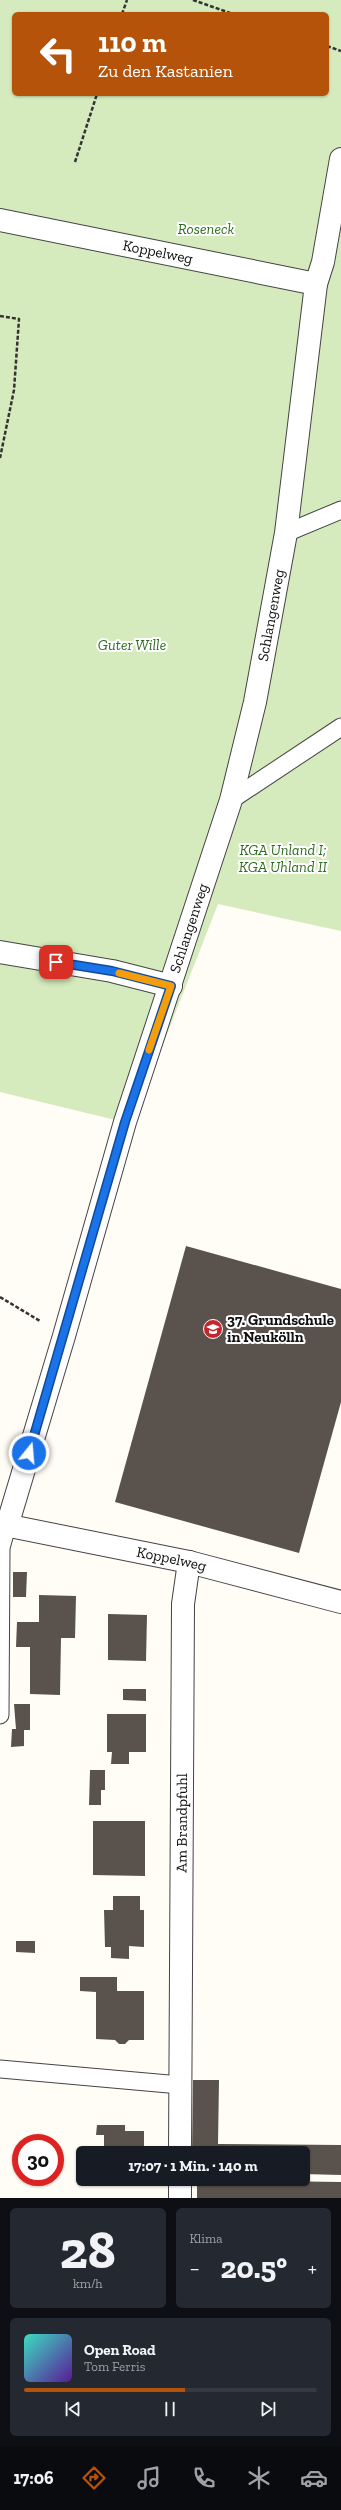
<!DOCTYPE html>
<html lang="de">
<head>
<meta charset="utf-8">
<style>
  body { margin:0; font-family:"Zilla Slab",serif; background:#242831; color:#f1f3f6; height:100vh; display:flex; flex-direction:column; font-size:15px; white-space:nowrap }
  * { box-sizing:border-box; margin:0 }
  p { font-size:13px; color:#9ea1a6 }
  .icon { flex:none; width:22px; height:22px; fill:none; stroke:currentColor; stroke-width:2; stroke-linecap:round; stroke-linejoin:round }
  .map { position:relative; height:2198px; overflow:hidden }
  .panel { display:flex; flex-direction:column; gap:10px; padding:10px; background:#0d0f14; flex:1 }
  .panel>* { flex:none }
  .top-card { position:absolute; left:12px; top:12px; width:317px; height:84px; border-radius:6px; box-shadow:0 1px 3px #0004; background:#b45309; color:#fff; overflow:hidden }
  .speed { position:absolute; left:12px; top:2134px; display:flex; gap:8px; font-size:20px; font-weight:700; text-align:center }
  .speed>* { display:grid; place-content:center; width:52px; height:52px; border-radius:50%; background:#171b24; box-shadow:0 1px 3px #0004; line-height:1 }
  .speed .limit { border:6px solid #d22; background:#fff; color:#111 }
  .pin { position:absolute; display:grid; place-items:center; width:34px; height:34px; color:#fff; margin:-17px; border-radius:8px; box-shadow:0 2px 6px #0006 }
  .me { position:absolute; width:44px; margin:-22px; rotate:17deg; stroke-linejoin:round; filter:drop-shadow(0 0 3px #0008) }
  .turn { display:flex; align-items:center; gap:14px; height:84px; padding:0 20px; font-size:18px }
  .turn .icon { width:52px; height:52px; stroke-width:2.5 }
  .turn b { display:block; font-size:28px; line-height:34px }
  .big { font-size:30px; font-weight:700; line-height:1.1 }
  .panel .widget { flex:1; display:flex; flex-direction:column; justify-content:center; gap:6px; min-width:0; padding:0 14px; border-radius:6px; background:#242831 }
  .panel .dial { align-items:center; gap:0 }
  .dial b { font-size:52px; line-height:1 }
  .song { display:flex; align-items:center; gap:12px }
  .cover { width:48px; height:48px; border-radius:6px; background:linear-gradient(135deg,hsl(170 70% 55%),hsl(270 70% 35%)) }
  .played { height:4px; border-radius:2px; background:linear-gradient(90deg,#b45309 55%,#363941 55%) }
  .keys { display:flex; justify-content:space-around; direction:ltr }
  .heat { display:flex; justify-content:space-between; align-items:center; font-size:22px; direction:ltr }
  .panel .tiles { flex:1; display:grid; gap:10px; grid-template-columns:1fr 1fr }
  .widget:last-child { grid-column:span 2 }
  .trip { position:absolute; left:76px; top:2146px; width:234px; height:40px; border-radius:6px; background:#171b24; box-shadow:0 1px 3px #0004; font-weight:700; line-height:40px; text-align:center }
  .tab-bar { display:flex; height:64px; justify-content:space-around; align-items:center; background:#090b0e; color:#9ea1a6 }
  .tab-bar .icon { width:28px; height:28px }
  .tab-bar .current { color:#b45309 }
  .tab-bar b { font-size:18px; color:#f1f3f6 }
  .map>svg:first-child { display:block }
</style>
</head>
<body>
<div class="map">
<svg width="341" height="2198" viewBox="0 0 341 2198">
  <rect width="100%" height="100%" fill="#fffdf5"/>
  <path fill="#d5ebbd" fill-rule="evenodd" d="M0 0H341V931L218 904 132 1124 0 1092ZM14 14H327V94H14Z"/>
  <g fill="#5a524d">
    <polygon points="186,1246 341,1289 341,1402 299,1553 115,1502"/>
    <polygon points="13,1572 27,1572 26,1597 13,1597"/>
    <polygon points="39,1595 76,1596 75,1638 61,1638 60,1695 30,1694 30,1647 16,1647 17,1622 39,1622"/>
    <polygon points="108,1614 147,1615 146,1661 108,1660"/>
    <polygon points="123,1689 146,1689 146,1701 123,1700"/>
    <polygon points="14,1704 30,1704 30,1730 24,1730 24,1746 11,1747 12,1729 16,1729"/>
    <polygon points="107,1714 146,1714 146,1752 129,1752 129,1764 111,1764 112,1752 107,1752"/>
    <polygon points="90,1770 105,1770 105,1790 101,1790 101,1805 89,1805"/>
    <polygon points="93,1821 145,1821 145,1876 93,1875"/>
    <polygon points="113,1896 140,1896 140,1910 144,1910 144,1947 129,1946 129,1959 111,1958 111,1947 105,1947 104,1910 113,1910"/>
    <polygon points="16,1941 35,1941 35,1953 16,1952"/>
    <polygon points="80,1977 117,1977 117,1991 144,1991 144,2040 129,2040 125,2044 119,2044 115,2040 96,2039 96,1992 80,1991"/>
    <polygon points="193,2080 219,2080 218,2144 341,2145 341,2175 303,2174 303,2153 192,2153"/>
    <polygon points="97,2125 125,2125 125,2131 144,2131 144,2153 104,2153 104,2135 96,2135"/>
    <rect x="22" y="2177" width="13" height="3"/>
    <polygon points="197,2180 341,2182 341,2198 197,2198"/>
  </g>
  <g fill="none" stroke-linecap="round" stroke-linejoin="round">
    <defs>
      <g id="service">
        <polyline points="286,533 341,510"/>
        <polyline points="231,800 341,727"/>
        <polyline points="0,1715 1,1548 7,1526"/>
        <polyline points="0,2069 180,2085"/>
      </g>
      <g id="minor">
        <path id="s1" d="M0 220 316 284"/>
        <polyline points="0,952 112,971 171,986"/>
        <path id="s2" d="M0 1524 189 1562 341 1602"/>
        <path id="s3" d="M7 1526 64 1336 125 1122 231 800 255 702 286 533 316 284 323 262 341 159"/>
        <path id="s4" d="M180 2153 183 1604 189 1562"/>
        <polyline points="180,2198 180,2179"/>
      </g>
    </defs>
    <use href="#service" stroke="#444" stroke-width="19"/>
    <use href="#minor" stroke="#444" stroke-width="24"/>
    <g stroke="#333" stroke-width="2.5" stroke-dasharray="4 2" stroke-linecap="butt">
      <polyline points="193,0 233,14"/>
      <polyline points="122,14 127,0"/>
      <polyline points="327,46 341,51"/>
      <polyline points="75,162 97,94"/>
      <polyline points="0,316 19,319 14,390 0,458"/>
      <polyline points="0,1297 40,1321"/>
    </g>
    <use href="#service" stroke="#fff" stroke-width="17"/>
    <use href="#minor" stroke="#fff" stroke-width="22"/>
  </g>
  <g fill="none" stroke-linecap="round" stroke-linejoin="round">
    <defs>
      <polyline id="route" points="29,1453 125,1122 171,986 112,971 56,962"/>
    </defs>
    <use href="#route" stroke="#114b97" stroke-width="10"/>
    <use href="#route" stroke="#1a73e8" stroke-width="7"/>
    <polyline stroke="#f59e0b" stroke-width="7" points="119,973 171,986 149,1050"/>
  </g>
  <defs>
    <symbol id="school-disc" viewBox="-11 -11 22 22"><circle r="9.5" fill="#c4262e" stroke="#fff"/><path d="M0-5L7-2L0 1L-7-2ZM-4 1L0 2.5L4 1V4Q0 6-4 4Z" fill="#fff"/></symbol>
  </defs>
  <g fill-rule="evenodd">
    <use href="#school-disc" x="202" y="1318" width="22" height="22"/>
  </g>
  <g text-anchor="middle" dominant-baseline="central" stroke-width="4" stroke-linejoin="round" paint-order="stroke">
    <g font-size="15" font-style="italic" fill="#2f6b1f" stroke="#fff">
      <text x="206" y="229">Roseneck</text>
      <text x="132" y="645">Guter Wille</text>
      <text x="283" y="850">KGA Unland I;<tspan x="283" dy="17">KGA Uhland II</tspan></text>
    </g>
    <g font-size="15" fill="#111" stroke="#fff">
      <text stroke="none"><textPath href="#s1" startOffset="161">Koppelweg</textPath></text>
      <text stroke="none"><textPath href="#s3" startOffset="949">Schlangenweg</textPath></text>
      <text stroke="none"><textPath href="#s3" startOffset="625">Schlangenweg</textPath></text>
      <text stroke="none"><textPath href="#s2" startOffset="175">Koppelweg</textPath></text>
      <text stroke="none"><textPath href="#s4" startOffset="330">Am Brandpfuhl</textPath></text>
    </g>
    <g font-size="15" font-weight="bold" fill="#111" stroke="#fff" text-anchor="start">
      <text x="227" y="1320">37. Grundschule<tspan x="227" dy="17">in Neukölln</tspan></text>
    </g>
  </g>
</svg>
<div class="speed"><div class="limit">30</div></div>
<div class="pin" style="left:56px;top:962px;background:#d93025"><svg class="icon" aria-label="arrive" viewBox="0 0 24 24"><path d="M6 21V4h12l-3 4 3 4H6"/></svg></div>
<svg class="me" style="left:29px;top:1453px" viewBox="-20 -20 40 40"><circle r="17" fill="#1a73e8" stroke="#fff" stroke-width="3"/><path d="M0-11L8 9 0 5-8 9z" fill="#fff"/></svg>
<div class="trip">17:07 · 1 Min. · 140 m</div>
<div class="top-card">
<div class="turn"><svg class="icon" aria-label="left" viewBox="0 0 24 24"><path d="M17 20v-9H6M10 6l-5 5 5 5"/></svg><div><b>110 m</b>Zu den Kastanien</div></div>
</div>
</div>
<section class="panel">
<div class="tiles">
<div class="widget dial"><b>28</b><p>km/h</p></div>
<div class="widget"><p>Klima</p>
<div class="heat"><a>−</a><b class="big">20.5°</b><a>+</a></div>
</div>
<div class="widget">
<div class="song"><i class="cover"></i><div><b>Open Road</b><p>Tom Ferris</p></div></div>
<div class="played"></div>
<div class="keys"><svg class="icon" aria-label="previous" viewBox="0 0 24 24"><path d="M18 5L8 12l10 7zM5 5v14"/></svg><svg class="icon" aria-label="pause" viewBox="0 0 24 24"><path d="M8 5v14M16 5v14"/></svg><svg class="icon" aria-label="next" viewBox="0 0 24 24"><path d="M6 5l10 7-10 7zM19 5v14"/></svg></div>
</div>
</div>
</section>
<nav class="tab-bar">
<b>17:06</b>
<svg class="icon current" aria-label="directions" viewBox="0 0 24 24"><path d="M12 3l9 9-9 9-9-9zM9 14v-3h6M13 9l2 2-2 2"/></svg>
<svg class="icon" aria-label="music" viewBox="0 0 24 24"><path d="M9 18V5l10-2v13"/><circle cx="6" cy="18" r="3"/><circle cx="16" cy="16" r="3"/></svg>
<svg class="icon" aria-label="phone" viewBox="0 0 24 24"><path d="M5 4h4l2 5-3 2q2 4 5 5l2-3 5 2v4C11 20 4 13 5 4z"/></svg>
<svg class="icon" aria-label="climate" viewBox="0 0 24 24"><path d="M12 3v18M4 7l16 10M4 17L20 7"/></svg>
<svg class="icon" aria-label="car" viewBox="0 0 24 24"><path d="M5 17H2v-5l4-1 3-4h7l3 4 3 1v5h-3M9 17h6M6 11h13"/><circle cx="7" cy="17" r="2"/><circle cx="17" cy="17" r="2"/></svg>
</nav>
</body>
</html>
